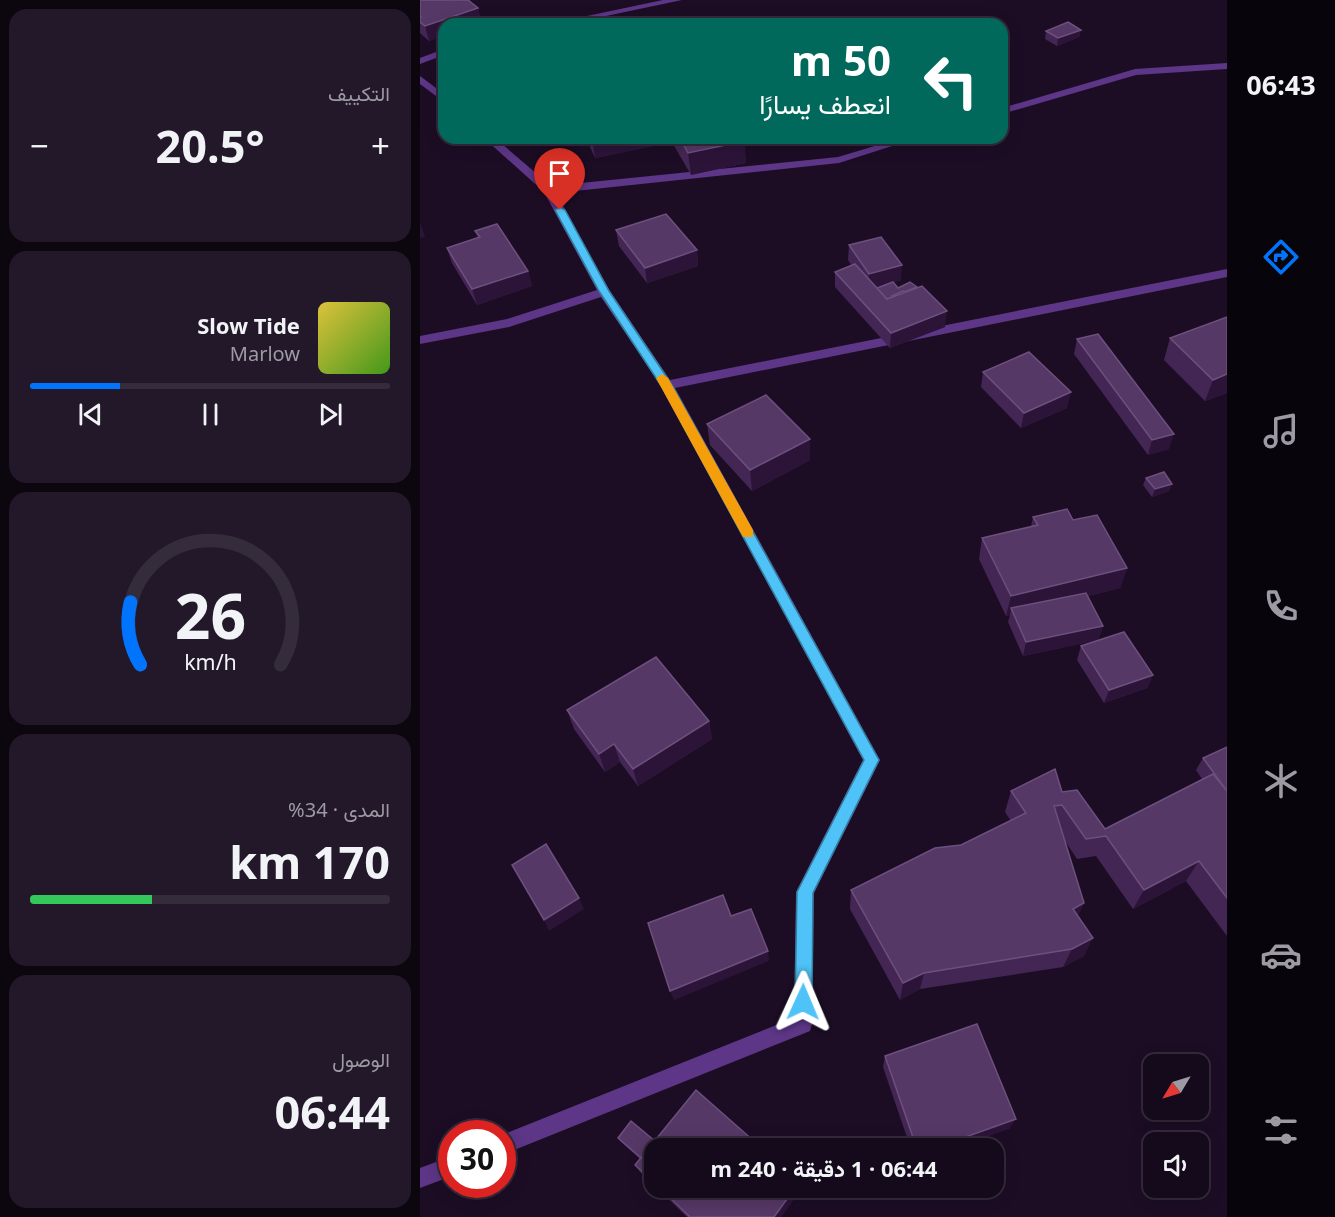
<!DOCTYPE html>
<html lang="ar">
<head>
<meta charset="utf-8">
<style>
  body { margin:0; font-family:"Noto Sans",Vazirmatn,sans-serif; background:#221829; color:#f1f3f6; direction:rtl; height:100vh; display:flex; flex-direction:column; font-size:22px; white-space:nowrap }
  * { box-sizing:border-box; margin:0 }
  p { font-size:20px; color:#9d9aa3 }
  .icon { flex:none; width:33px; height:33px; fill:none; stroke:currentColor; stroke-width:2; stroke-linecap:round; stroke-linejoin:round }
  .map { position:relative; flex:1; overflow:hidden; direction:ltr }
  .drawer { display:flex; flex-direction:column; gap:9px; padding:9px; background:#0c060f; width:420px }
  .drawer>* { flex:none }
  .hud { position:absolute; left:18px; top:18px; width:570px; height:126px; border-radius:18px; box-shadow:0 3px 15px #0003,0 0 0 2px #342b3b; direction:rtl; background:#00695c; color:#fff; overflow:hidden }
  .needle { width:39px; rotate:232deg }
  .controls { position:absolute; left:723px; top:1054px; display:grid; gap:12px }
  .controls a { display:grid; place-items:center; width:66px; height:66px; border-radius:12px; background:#150a1c; box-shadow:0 3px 15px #0003,0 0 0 2px #342b3b; font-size:30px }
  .speed { position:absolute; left:18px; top:1120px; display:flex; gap:12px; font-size:30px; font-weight:700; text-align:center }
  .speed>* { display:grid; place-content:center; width:78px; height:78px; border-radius:50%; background:#150a1c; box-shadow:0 3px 15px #0003,0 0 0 2px #342b3b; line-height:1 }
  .speed .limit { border:9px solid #d22; background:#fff; color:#111 }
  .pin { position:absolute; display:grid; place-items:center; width:51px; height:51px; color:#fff; margin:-62px -26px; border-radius:50% 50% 50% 0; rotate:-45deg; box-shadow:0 0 6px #0007 }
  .pin .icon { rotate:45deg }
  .me { position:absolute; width:66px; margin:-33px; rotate:1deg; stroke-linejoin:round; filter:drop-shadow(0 0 4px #0008) }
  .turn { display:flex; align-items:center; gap:21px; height:126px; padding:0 18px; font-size:27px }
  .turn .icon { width:78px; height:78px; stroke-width:2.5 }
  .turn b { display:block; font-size:42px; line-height:51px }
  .big { font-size:45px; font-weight:700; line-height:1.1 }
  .drawer .widget { flex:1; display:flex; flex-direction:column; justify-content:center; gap:9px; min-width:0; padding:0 21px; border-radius:18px; background:#221829 }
  .drawer .dial { align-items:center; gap:0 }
  .dial svg { height:156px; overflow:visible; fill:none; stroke:#342b3b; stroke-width:7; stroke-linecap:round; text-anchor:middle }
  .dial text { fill:#f1f3f6; stroke:none }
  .song { display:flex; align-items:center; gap:18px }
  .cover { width:72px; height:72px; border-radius:9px; background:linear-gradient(135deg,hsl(50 70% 55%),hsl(100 70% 35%)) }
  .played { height:6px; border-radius:3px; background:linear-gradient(90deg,#0074fd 25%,#342b3b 25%) }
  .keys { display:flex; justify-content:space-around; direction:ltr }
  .heat { display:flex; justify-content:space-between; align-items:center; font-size:33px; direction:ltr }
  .charge { height:9px; border-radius:4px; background:linear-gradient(90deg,#34c759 34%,#342b3b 0) }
  .trip { position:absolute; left:224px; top:1138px; width:360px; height:60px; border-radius:18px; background:#150a1c; box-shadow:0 3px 15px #0003,0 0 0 2px #342b3b; font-weight:700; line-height:60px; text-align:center; direction:rtl }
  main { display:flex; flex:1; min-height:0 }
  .menu { display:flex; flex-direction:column; width:108px; justify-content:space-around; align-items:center; background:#08040b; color:#9d9aa3 }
  .menu .icon { width:42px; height:42px }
  .menu .on { color:#0074fd }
  .menu b { font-size:27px; color:#f1f3f6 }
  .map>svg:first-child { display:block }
</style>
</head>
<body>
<main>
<nav class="menu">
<b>06:43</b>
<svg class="icon on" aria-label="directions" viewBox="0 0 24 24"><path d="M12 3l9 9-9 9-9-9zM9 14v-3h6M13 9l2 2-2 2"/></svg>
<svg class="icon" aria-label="music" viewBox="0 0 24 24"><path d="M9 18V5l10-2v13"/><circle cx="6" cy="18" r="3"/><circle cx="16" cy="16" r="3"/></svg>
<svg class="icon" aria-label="phone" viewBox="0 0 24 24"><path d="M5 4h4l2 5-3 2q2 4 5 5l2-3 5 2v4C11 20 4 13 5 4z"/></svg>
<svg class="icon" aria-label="climate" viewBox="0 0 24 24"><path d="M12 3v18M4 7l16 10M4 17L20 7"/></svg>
<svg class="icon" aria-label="car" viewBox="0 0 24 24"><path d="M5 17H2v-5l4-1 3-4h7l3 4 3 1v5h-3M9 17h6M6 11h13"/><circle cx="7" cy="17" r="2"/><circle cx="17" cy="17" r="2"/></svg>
<svg class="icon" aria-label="filters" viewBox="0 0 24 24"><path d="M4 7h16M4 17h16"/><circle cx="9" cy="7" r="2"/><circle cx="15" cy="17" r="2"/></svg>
</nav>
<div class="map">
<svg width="807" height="1217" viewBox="0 0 807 1217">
  <rect width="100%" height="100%" fill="#1c0d25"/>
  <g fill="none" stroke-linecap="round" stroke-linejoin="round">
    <g fill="#5d3687" fill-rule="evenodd">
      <polygon points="243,0 262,0 148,24 129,24"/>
      <polygon points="24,49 24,55 0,64 0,58"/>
      <polygon points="807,63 807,69 716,75 582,114 582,108 715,69"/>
      <polygon points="0,76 24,94 24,102 0,84"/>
      <polygon points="64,138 75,138 131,186 418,157 481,138 497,138 419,163 136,193 190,291 250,380 807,269 807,277 255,388 460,760 394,893 392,1024 390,1031 82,1155 82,1135 374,1018 376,892 443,760 242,387 181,297 89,327 0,344 0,336 87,319 177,290 124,192"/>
      <polygon points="32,1156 32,1176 0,1188 0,1168"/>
    </g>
  </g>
  <g fill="#442654">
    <polygon points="0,0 58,8 61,23 9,41 0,33"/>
    <polygon points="661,30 659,37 637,46 625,39 626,31"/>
    <polygon points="166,138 323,138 326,163 271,175 252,142 175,158"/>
    <polygon points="196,230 277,250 278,266 227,283 199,246"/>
    <polygon points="55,231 108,271 112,286 57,305 32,263 27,248 58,238"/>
    <polygon points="429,245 481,280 456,287 457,288 478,288 525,327 470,348 415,287 415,272 432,266 428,260"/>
    <polygon points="807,317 807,393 785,401 744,360 750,338"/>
    <polygon points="657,339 749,449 728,455 654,354"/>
    <polygon points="563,372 647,408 601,428 561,387"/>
    <polygon points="287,424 390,460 332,491 290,445"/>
    <polygon points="726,478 752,484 749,491 732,497 723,485"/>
    <polygon points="613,517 653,520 707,568 700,588 668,596 683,626 678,640 603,656 588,622 590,615 586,616 559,559 562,538 611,527"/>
    <polygon points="661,646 733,675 727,688 684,703 657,660"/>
    <polygon points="147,710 289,721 292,739 218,786 200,762 185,772 154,729"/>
    <polygon points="807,747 807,936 766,881 713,909 676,856 657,859 645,841 664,903 658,915 664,956 643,967 500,989 480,1000 430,909 431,890 541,845 591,821 585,812 591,791 642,792 685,829 782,779 776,770 783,758"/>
    <polygon points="465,1056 590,1128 533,1149 491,1149 463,1067"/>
    <polygon points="198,1138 234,1149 234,1186 221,1173 215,1165 220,1159 200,1141"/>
    <polygon points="237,1188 380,1188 380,1190 361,1217 267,1217"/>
  </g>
  <g fill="#2c1439">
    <polygon points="58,8 61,23 58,24 24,24 24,36 9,41 5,26"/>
    <polygon points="661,30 659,37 637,46 638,38"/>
    <polygon points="172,138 252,138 252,142 175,158"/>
    <polygon points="325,141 326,163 271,175 268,153"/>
    <polygon points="0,222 5,237 0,238"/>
    <polygon points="277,250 278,266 227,283 225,268"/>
    <polygon points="482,265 481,280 448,289 449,274"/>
    <polygon points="108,271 112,286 57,305 52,289"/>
    <polygon points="527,311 525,327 470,348 471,333"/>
    <polygon points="807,374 807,393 785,401 793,380"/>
    <polygon points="651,392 647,408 601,428 604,413"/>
    <polygon points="754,434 749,449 728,455 732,440"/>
    <polygon points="390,439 390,460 332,491 330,470"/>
    <polygon points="752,484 749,491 732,497 735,489"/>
    <polygon points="707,568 700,588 594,614 591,608 590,615 586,616 591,596"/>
    <polygon points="683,626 678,640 603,656 606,642"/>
    <polygon points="733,675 727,688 684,703 689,690"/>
    <polygon points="289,721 292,739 218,786 213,769"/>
    <polygon points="194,744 200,762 185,772 179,754"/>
    <polygon points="779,861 766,881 713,909 724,890"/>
    <polygon points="159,898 164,909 129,931 124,920"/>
    <polygon points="664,903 655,921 653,909"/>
    <polygon points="673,938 664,956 643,967 652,949"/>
    <polygon points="348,951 349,961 254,1000 250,991"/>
    <polygon points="504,973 500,989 480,1000 483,983"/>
    <polygon points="596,1119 590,1128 533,1149 512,1149"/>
    <polygon points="375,1188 380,1188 380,1190 361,1217 354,1217"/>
  </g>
  <g fill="#563866" stroke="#6d507e" stroke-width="1.5">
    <polygon points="0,0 48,0 58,8 5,26 0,22 0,17 1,17 0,16"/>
    <polygon points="648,22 661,30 638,38 626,31"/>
    <polygon points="260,138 323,138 325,141 268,153"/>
    <polygon points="246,214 277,250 225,268 196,230"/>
    <polygon points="77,224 108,271 52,289 27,248 60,237 55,231"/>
    <polygon points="461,237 482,265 449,274 429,245"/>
    <polygon points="435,264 467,299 502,286 527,311 471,333 415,272"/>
    <polygon points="473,282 478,288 490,282 497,287 484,292 483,291 472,296 473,297 467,299 457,288"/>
    <polygon points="807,317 807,374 793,380 750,338"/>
    <polygon points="678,334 754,434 732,440 657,339"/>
    <polygon points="609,352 651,392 604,413 563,372"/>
    <polygon points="346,395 390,439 330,470 287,424"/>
    <polygon points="744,472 752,484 735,489 726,478"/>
    <polygon points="647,509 653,520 677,515 707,568 591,596 562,538 618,525 613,517"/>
    <polygon points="666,593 683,626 606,642 591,608"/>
    <polygon points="704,632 733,675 689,690 661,646"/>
    <polygon points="236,657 289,721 213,769 194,744 179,754 147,710"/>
    <polygon points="807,747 807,791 783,758"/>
    <polygon points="635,769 642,792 657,790 685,829 793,774 807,791 807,898 779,861 724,890 686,836 666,839 642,805 634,806 664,903 653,909 673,938 652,949 504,973 483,983 431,890 515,848 541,845 606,813 591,791"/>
    <polygon points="126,844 159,898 124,920 92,865"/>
    <polygon points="303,895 311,916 331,909 348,951 250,991 228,923"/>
    <polygon points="557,1024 596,1119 512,1149 497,1149 465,1056"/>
    <polygon points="276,1090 343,1149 234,1149 234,1183 215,1165"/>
    <polygon points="211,1121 235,1141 221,1158 198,1138"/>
    <polygon points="240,1188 375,1188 354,1217 270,1217"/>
  </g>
  <polygon fill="#4fc3f7" stroke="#337fa1" stroke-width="1.5" points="140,207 145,210 189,291 252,385 459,760 393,893 392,1002 389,1008 383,1010 377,1008 375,1002 377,892 444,760 242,387 179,291 135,210"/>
  <polygon fill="#f59e0b" points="242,374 248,378 333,530 333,537 323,537 236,378"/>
</svg>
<div class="controls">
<a><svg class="needle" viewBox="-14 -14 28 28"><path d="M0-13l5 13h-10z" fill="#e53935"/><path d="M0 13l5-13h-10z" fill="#9d9aa3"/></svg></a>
<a><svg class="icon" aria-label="sound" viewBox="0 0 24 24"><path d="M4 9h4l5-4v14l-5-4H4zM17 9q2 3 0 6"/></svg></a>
</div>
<div class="speed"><div class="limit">30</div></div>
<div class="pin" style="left:140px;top:210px;background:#d93025"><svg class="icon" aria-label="arrive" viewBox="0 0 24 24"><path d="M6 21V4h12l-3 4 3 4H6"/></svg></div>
<svg class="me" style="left:383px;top:1002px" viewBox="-20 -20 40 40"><path d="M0-17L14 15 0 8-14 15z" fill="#4fc3f7" stroke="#fff" stroke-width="4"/></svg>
<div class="trip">06:44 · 1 دقيقة · 240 m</div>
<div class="hud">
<div class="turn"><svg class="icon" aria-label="left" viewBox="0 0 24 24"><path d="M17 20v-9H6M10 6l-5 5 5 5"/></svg><div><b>50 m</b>انعطف يسارًا</div></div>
</div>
</div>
<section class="drawer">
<div class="widget"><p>التكييف</p>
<div class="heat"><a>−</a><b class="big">20.5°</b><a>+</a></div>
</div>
<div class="widget">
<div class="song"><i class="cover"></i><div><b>Slow Tide</b><p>Marlow</p></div></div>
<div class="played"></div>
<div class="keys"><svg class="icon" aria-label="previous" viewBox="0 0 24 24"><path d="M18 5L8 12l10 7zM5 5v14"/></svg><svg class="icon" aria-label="pause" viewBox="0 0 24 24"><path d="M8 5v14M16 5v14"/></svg><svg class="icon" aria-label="next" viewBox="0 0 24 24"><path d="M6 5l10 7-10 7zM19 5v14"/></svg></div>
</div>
<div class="widget dial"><svg viewBox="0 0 100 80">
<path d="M14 69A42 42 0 1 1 86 69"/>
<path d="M14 69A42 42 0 0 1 9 37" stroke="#0074fd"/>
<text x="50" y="56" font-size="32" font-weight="700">26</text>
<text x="50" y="72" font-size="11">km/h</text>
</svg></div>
<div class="widget"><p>المدى · 34%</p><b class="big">170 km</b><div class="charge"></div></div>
<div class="widget"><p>الوصول</p><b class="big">06:44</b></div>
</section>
</main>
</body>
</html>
